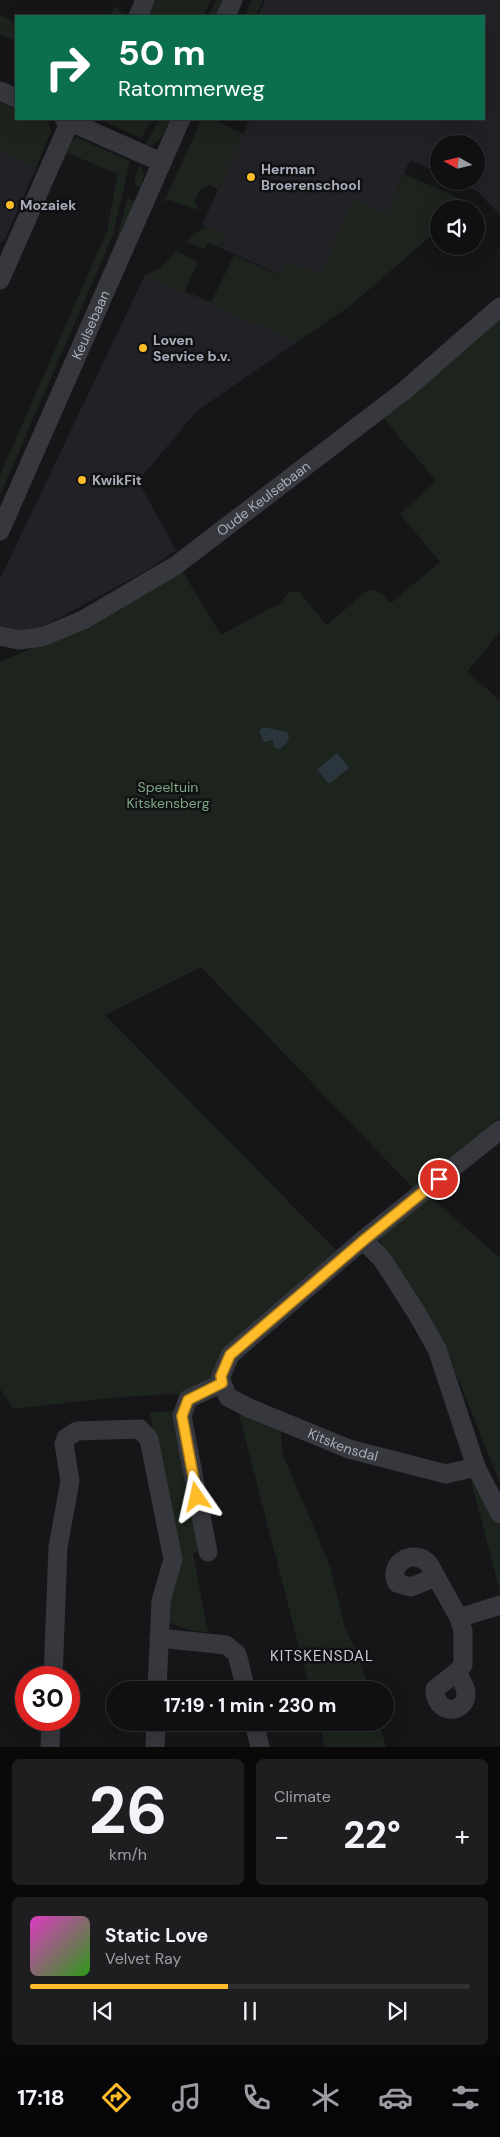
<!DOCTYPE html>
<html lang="en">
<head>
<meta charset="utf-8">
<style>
  body { margin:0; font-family:"DM Sans",sans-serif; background:#1e1e21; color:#f1f3f6; height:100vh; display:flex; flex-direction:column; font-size:19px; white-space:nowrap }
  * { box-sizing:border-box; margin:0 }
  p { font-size:16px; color:#9c9da0 }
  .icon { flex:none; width:28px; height:28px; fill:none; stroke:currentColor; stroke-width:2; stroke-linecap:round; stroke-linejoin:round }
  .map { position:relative; height:1747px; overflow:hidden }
  .sheet { display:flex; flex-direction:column; gap:12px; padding:12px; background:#09090a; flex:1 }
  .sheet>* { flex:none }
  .top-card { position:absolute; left:15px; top:15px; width:470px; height:105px; border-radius:0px; box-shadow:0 5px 20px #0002,0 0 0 1px #303033; background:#0b6e4f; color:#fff; overflow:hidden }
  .needle { width:32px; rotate:278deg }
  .controls { position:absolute; left:430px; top:135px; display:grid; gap:10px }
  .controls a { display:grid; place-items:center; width:55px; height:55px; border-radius:50%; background:#101013; box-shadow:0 5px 20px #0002,0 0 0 1px #303033; font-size:25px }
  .speed { position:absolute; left:15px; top:1666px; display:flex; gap:10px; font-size:25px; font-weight:700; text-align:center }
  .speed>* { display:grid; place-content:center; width:65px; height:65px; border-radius:50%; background:#101013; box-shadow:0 5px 20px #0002,0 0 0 1px #303033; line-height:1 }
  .speed .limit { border:8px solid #d22; background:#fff; color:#111 }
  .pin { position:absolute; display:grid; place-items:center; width:42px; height:42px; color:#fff; margin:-21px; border:2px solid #fff; border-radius:50%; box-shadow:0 1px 5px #0007 }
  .me { position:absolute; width:55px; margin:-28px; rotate:349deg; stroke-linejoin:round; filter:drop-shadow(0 0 4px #0008) }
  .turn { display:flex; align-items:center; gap:18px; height:105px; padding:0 20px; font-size:22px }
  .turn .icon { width:65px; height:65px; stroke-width:2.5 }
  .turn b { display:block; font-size:35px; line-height:42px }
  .big { font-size:38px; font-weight:700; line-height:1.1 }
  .sheet .card { flex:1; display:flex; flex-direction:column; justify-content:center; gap:8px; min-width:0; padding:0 18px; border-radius:8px; background:#1e1e21 }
  .sheet .dial { align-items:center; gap:0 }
  .dial b { font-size:65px; line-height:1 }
  .song { display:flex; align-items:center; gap:15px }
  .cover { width:60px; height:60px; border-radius:8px; background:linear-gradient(135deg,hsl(310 70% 55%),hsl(110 70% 35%)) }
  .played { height:5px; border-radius:2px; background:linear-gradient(90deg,#ffbc28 45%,#303033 45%) }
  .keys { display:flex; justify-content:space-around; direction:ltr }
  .heat { display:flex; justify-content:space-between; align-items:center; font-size:28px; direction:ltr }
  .sheet .tiles { flex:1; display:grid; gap:12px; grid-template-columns:1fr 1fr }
  .card:last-child { grid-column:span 2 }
  .trip { position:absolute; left:106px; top:1681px; width:288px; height:50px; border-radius:25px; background:#101013; box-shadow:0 5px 20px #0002,0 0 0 1px #303033; font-weight:700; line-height:50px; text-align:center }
  .tab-bar { display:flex; height:80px; justify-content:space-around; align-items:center; background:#060608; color:#9c9da0 }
  .tab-bar .icon { width:35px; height:35px }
  .tab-bar .on { color:#ffbc28 }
  .tab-bar b { font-size:22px; color:#f1f3f6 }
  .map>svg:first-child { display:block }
</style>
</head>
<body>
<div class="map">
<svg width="500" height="1747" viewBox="0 0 500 1747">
  <rect width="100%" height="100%" fill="#161619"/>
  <g fill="#222226">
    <polygon points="265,0 500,0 500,215 477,191 456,181 476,181 476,144 439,144 439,173 410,160 386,214 354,200 320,276 287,261 280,275 221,248 226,236 202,225 250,119 484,119 484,16 258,16"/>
    <polygon points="0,151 36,168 4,241 0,242"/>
    <polygon points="145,275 297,342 197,411 138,481 176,550 146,571 40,628 23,632 0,629 0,579"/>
  </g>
  <g fill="#1c241d">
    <polygon points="150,0 211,0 203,16 143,16"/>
    <polygon points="216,0 224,0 217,16 209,16"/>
    <polygon points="252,0 263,0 256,16 245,16"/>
    <polygon points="114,6 126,16 110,16"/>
    <polygon points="0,15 16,23 16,41 0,34"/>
    <polygon points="0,102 16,109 16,119 40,119 48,122 51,131 36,168 0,151"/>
    <polygon points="98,119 152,119 141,138"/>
    <path d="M159 119H170C165 131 160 146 145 146Z"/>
    <polygon points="202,119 214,119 244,135 218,190 210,185 200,189 195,200 198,210 170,200 164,202"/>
    <polygon points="76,137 130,161 113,235 0,495 0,475 107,231 118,174 62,151 68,141"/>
    <polygon points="140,162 144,175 140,188 136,186 134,182"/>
    <polygon points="404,174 451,194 467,204 461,209 439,209 439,229 350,306 297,342 145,275 161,268 176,251 198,262 185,291 211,302 234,255 279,275 286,260 320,275 354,199 386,214"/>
    <polygon points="128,199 135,202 0,511 118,236 126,202"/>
    <polygon points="207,227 226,236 221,248 207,243 205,249 186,242 195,233"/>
    <path d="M500 314V632L467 672 500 700V1117L414 1189 201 967 105 1015 338 1252 214 1381 185 1396 170 1394 109 1398 14 1409 0 1389V662L116 612 181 569 221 635 280 603 289 592H299L327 625 366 591C379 588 383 596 391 603L440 562 400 514 436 481 380 414Z"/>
    <polygon points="428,1195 500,1258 500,1483 447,1351 405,1278 381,1244 380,1238"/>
    <polygon points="175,1411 200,1549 193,1554 208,1632 190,1630 170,1623 166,1615 160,1480 150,1412"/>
    <polygon points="239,1414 280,1428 283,1455 330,1566 345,1628 355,1648 370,1690 310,1690"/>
    <polygon points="470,1477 476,1479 500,1526 500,1592"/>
    <polygon points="319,1723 379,1723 386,1747 325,1747"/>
  </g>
  <g fill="#2b353e">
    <polygon points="263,727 287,732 289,737 287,743 280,749 274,747 273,740 264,742 259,732"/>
    <polygon points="337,753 349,768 329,784 317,770"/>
  </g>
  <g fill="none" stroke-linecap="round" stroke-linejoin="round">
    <g stroke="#37383e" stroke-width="19">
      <polyline points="138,16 145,0"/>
      <polyline points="226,16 233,0"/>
      <polyline points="0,91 16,98"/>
      <polyline points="64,119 161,162"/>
      <polyline points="0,280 70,121"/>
      <path id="s1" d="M0 531 181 119"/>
      <path id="s2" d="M0 636 19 640 42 637 83 620 175 566 404 391 500 307"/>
      <polyline points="363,1240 382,1259 416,1312 437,1349 476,1467 500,1514"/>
      <path id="s3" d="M222 1383 228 1397 249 1408 349 1449 446 1474 476 1467"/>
      <polyline points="208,1552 182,1416 188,1399 222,1383 221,1376 230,1355 363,1240 500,1130"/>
      <path d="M436 1577 411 1587 397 1583C387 1562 415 1548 429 1564L459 1618 463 1631V1665L457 1672C460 1679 467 1688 466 1695 464 1715 435 1715 435 1689L457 1672"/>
      <polyline points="459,1618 500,1605"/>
      <polyline points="159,1638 226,1645 237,1654 246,1690"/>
      <polyline points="53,1678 58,1547 70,1481 64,1444 66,1438 77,1431 140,1429 149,1439 173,1559 161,1601 157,1690"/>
      <polyline points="254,1722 260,1747"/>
      <polyline points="50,1747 51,1720"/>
      <polyline points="155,1747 156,1722"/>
    </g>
  </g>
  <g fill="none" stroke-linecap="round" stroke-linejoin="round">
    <defs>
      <polyline id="route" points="197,1497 182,1416 188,1400 222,1383 221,1376 230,1355 364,1240 439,1179"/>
    </defs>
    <use href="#route" stroke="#a67a1a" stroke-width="12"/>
    <use href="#route" stroke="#ffbc28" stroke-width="9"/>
  </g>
  <g fill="#ffbc28" stroke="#111114" stroke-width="2">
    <circle cx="251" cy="177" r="5"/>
    <circle cx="10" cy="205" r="5"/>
    <circle cx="143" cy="348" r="5"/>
    <circle cx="82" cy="480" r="5"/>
  </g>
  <g text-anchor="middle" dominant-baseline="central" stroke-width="5" stroke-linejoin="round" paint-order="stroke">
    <g font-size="14" font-weight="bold" fill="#a8adba" stroke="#111114" text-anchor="start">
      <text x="261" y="169">Herman<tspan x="261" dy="16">Broerenschool</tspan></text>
      <text x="20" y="205">Mozaiek</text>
      <text x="153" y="340">Loven<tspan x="153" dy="16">Service b.v.</tspan></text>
      <text x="92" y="480">KwikFit</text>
    </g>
    <g font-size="14" fill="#a8adba" stroke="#111114">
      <text stroke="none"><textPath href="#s1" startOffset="225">Keulsebaan</textPath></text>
      <text stroke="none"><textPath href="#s2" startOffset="305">Oude Keulsebaan</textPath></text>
      <text stroke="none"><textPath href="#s3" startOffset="140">Kitskensdal</textPath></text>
    </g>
    <g font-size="14" fill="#7da681" stroke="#111114">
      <text x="168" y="787">Speeltuin<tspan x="168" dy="16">Kitskensberg</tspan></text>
    </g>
    <g font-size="15" letter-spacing="1" fill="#c9ccd5" stroke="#111114">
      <text x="322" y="1656">KITSKENSDAL</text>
    </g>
  </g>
</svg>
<div class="controls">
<a><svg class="needle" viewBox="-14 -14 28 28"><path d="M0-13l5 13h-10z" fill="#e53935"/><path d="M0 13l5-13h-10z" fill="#9c9da0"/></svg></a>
<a><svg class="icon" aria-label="sound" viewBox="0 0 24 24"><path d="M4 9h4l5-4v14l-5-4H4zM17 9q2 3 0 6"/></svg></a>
</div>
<div class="speed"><div class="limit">30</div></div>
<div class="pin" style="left:439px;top:1179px;background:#d93025"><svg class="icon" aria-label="arrive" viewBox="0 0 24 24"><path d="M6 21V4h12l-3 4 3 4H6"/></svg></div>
<svg class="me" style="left:197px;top:1497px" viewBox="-20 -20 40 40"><path d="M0-17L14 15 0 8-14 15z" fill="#ffbc28" stroke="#fff" stroke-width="4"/></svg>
<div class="trip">17:19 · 1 min · 230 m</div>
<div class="top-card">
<div class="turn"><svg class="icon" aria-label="right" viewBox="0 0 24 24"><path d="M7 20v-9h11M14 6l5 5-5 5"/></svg><div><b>50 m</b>Ratommerweg</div></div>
</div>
</div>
<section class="sheet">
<div class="tiles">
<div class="card dial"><b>26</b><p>km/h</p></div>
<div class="card"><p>Climate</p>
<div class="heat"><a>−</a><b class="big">22°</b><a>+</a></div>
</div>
<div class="card">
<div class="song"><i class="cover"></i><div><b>Static Love</b><p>Velvet Ray</p></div></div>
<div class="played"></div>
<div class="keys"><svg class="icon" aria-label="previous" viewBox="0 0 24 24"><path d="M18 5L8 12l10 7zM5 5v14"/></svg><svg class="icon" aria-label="pause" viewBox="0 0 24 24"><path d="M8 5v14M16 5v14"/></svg><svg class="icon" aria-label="next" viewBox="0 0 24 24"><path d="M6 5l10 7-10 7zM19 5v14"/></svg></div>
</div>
</div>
</section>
<nav class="tab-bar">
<b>17:18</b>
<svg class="icon on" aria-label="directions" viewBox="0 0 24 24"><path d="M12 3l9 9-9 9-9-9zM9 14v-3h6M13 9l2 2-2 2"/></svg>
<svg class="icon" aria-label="music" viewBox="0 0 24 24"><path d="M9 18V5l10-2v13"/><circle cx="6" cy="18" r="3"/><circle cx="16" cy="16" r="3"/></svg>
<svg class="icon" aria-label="phone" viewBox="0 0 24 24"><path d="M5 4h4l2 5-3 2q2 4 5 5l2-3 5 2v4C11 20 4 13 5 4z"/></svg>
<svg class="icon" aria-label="climate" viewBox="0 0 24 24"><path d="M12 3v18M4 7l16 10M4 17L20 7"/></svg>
<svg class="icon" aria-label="car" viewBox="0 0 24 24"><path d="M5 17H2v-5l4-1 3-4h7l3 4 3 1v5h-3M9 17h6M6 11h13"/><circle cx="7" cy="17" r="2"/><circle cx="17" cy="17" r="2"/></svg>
<svg class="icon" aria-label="filters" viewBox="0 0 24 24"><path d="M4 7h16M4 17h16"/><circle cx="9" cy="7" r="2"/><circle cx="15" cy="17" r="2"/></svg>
</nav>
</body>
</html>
